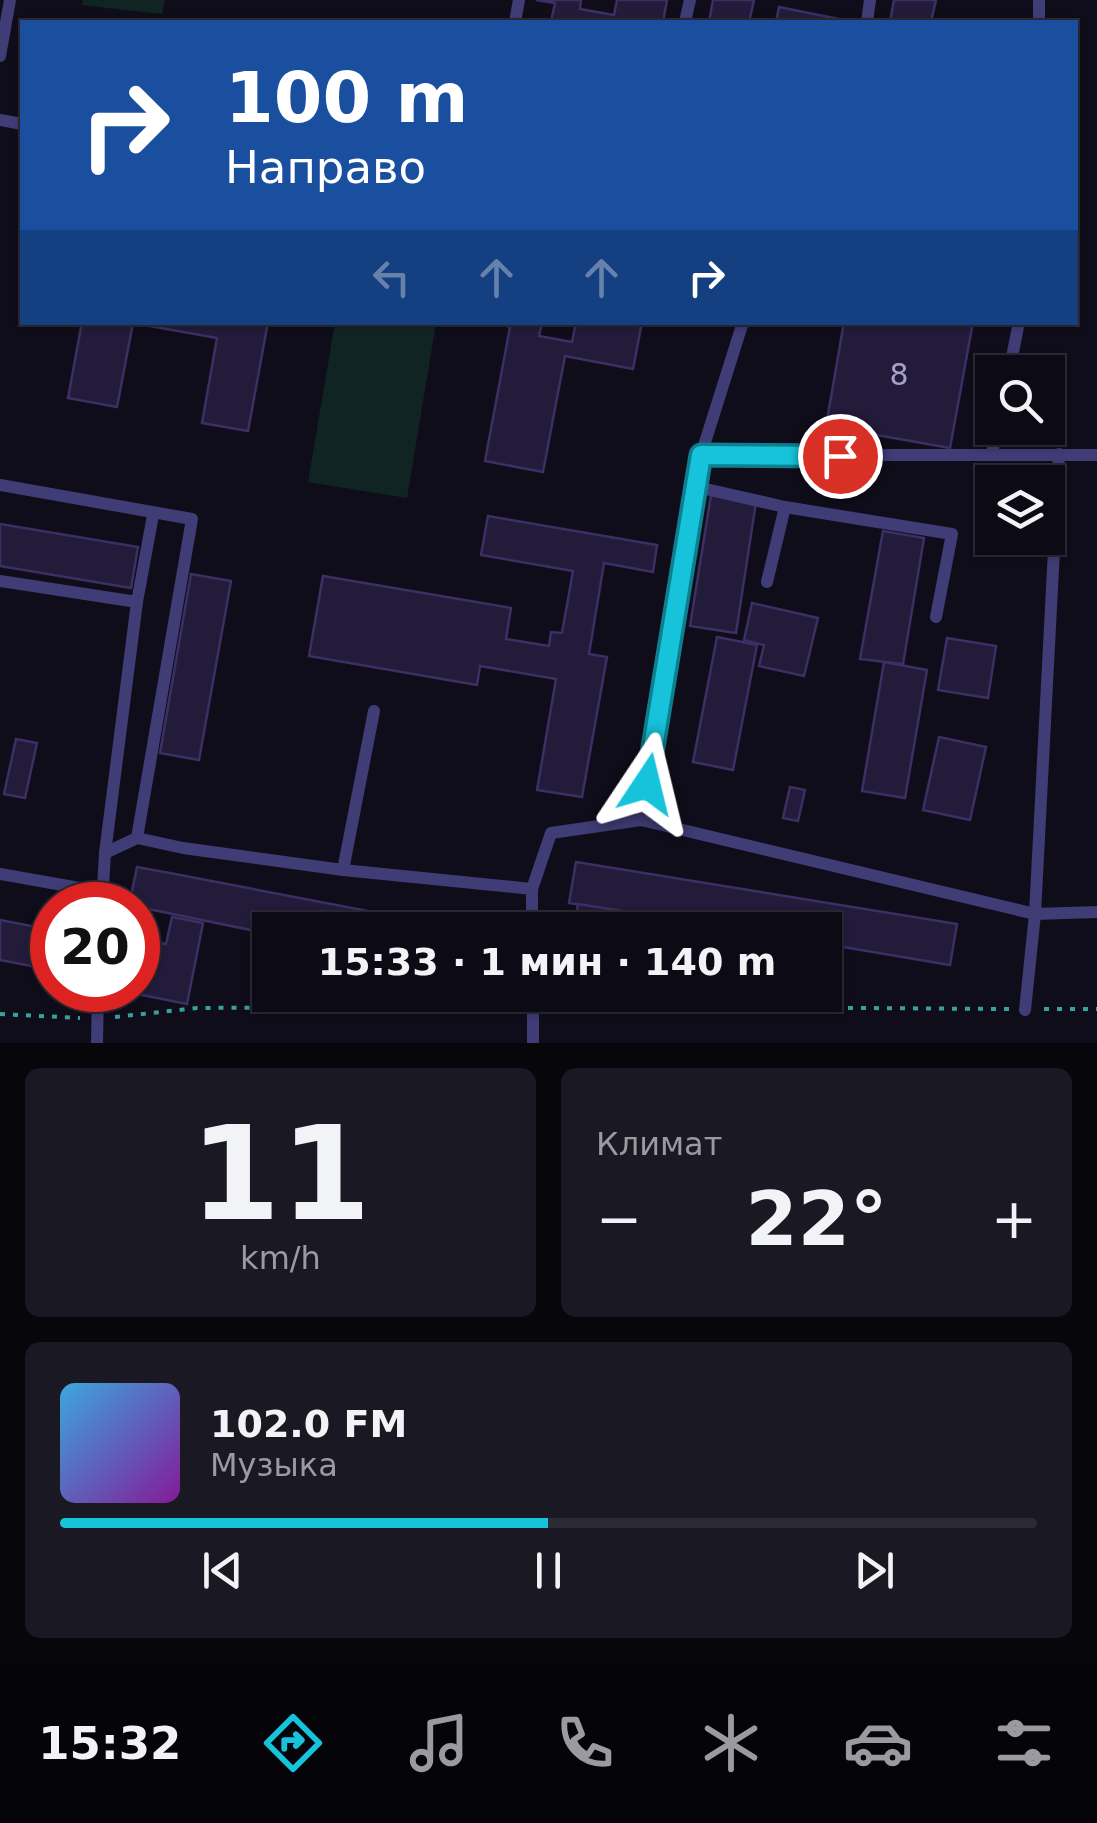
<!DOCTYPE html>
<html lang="ru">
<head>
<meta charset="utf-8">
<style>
  body { margin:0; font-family:"DejaVu Sans",sans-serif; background:#1a1822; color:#f1f3f6; height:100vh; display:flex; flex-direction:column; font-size:38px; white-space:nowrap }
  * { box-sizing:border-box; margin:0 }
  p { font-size:32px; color:#9a9aa0 }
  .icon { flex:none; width:55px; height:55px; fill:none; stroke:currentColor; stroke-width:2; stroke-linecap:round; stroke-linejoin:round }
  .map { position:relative; height:1043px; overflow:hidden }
  .sheet { display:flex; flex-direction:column; gap:25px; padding:25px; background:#07060b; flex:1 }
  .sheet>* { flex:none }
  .banner { position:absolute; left:20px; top:20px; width:1058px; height:305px; border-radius:0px; box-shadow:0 2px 8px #0004,0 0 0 2px #2c2b34; background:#1a4fa0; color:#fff; overflow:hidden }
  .tools { position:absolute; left:975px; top:355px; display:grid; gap:20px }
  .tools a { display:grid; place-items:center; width:90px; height:90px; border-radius:0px; background:#0c0a14; box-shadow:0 2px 8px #0004,0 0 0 2px #2c2b34; font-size:50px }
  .speed { position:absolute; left:30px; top:882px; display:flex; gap:20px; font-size:50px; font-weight:700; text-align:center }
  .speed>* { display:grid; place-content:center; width:130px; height:130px; border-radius:50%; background:#0c0a14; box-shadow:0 2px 8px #0004,0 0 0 2px #2c2b34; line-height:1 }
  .speed .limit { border:15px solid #d22; background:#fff; color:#111 }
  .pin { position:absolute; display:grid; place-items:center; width:85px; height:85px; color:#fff; margin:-42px; border:5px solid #fff; border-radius:50%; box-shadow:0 2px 10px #0007 }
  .me { position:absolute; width:110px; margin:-55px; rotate:10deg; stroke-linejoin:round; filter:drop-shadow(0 0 8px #0008) }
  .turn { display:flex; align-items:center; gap:35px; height:210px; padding:0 40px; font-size:45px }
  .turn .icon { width:130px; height:130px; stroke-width:2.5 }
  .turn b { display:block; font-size:70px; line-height:85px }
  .lanes { display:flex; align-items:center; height:95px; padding:0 40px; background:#0003; justify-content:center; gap:50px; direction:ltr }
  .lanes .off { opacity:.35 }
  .big { font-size:75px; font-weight:600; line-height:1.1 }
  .sheet .card { flex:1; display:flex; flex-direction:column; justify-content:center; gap:15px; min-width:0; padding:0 35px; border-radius:15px; background:#1a1822 }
  .sheet .dial { align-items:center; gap:0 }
  .dial b { font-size:130px; line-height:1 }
  .song { display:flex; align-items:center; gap:30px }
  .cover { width:120px; height:120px; border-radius:15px; background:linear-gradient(135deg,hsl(200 70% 55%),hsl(290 70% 35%)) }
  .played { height:10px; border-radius:5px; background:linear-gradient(90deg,#16c3db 50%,#2c2b34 50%) }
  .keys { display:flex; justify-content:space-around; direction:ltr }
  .heat { display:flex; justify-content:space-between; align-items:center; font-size:55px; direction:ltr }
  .sheet .tiles { flex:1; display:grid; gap:25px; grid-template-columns:1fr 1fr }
  .card:last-child { grid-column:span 2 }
  .trip { position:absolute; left:252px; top:912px; width:590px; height:100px; border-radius:0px; background:#0c0a14; box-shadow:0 2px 8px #0004,0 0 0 2px #2c2b34; font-weight:600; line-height:100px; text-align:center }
  .tabs { display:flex; height:160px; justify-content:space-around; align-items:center; background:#050408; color:#9a9aa0 }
  .tabs .icon { width:70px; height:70px }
  .tabs .current { color:#16c3db }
  .tabs b { font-size:45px; color:#f1f3f6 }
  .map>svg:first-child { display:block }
</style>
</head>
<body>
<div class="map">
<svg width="1097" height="1043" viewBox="0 0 1097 1043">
  <rect width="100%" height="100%" fill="#100d1b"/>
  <g fill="#112424">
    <polygon points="83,0 165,0 162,14 82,5"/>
    <polygon points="335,323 436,323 407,498 308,482"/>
  </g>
  <g fill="#221b3a" stroke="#3b2f63" stroke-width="2.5">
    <polygon points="536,0 581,0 580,9 614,15 617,0 667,0 663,22 551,22 555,3"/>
    <polygon points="713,0 754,0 749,22 709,22"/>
    <polygon points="894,0 936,0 931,22 890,22"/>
    <polygon points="779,7 849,21 849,22 776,22"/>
    <polygon points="82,322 268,322 248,431 202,423 217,338 133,323 117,407 68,398"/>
    <polygon points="495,322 542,322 539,336 572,342 576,322 642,322 633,369 565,356 543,472 485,461 510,327"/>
    <polygon points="844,322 973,322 950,448 826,426"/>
    <polygon points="711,495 756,502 736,633 690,626"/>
    <polygon points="488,516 657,545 653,572 604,563 589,654 607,657 582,797 537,790 556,679 480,666 477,685 309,656 323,576 511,608 506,639 549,646 551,632 562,633 573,571 481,555"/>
    <polygon points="0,524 138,547 131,588 0,566"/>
    <polygon points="883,531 924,538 903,664 860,659"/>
    <polygon points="191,574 231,581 199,760 160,753"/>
    <polygon points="752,603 818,618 804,676 759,666 764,645 744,640"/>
    <polygon points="717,637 757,645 733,770 693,762"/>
    <polygon points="947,638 996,646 988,698 938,690"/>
    <polygon points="884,662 927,670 905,798 862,791"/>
    <polygon points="939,737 986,747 970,820 923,810"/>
    <polygon points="16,739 37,743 25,798 4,794"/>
    <polygon points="790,787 805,790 798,821 783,818"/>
    <polygon points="576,862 957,924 950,965 825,944 825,930 737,930 569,903"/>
    <polygon points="137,867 175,874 467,930 270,930 270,934 129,905"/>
    <polygon points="578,904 642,914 639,930 573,930"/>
    <polygon points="172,917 203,923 187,1004 122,991 138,990 138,939 166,944"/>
    <polygon points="0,920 52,930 52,970 0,960"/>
  </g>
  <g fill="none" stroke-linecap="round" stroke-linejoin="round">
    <g stroke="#38a19d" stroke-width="4" stroke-dasharray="5 8" stroke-linecap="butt">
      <polyline points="549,1006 1009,1009"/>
      <polyline points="1044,1009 1097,1009"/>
      <polyline points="0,1014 80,1018"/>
      <polyline points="115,1017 197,1008 514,1006"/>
    </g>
    <g stroke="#403c75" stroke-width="12">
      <polyline points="515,22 519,0"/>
      <polyline points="685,22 690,0"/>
      <polyline points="867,22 870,0"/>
      <polyline points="1039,22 1039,0"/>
      <polyline points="0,56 10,0"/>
      <polyline points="0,120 22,124"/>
      <polyline points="1009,372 1019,322"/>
      <polyline points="992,454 997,428"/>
      <polyline points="701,455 1097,455"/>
      <polyline points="0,485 192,519 137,838"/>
      <polyline points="697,487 785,507 952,534 936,617"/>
      <polyline points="0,581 137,602 153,515"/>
      <polyline points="767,582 785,507"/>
      <polyline points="641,820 701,455 743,322"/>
      <polyline points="105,853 137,602"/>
      <polyline points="343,870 374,711"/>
      <polyline points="0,874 102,892"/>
      <polyline points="102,905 105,853 137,838 183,848 343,870 532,889"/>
      <polyline points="532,930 532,889 551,833 641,820 1035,914 1097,912"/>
      <polyline points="1025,1010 1035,914 1059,454"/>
      <polyline points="97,1043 98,990"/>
      <polyline points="533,1043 533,995"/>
    </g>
  </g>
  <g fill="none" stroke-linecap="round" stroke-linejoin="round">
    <defs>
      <polyline id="route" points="647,784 701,455 840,456"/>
    </defs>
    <use href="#route" stroke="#0e7f8e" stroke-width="25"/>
    <use href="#route" stroke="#16c3db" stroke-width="18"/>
  </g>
  <g text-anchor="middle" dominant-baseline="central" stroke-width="10" stroke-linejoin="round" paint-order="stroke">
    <g font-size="30" fill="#a6a0ca">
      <text x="899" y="374">8</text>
    </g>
  </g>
</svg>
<div class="tools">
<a><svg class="icon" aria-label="search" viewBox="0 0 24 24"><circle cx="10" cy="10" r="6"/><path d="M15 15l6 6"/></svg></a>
<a><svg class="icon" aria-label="layers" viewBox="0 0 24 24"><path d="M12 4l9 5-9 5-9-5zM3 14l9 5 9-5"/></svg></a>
</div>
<div class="speed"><div class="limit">20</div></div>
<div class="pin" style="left:840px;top:456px;background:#d93025"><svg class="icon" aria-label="arrive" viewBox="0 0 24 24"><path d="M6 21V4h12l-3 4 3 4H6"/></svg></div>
<svg class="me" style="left:647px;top:784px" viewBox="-20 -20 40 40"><path d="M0-17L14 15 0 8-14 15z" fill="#16c3db" stroke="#fff" stroke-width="4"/></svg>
<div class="trip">15:33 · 1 мин · 140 m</div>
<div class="banner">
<div class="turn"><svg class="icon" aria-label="right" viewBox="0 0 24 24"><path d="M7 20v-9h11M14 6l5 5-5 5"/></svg><div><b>100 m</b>Направо</div></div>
<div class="lanes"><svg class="icon off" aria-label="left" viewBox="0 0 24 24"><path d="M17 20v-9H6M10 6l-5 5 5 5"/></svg><svg class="icon off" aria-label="ahead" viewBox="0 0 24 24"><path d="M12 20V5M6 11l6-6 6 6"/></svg><svg class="icon off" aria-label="ahead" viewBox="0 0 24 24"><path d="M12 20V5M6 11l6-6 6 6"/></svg><svg class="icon" aria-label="right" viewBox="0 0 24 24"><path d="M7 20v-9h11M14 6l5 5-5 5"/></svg></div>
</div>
</div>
<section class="sheet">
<div class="tiles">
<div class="card dial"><b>11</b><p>km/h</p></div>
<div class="card"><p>Климат</p>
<div class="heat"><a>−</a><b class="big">22°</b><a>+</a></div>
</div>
<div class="card">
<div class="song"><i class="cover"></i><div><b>102.0 FM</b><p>Музыка</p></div></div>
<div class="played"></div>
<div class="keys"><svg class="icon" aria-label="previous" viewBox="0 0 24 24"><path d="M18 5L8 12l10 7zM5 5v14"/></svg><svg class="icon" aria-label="pause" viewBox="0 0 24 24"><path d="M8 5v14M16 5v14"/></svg><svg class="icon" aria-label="next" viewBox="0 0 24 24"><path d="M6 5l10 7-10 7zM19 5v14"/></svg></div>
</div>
</div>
</section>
<nav class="tabs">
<b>15:32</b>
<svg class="icon current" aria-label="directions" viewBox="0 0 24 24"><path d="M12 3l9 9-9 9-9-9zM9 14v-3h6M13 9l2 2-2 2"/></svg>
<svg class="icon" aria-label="music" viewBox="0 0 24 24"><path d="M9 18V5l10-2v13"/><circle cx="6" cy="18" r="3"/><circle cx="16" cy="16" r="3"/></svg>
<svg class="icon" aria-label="phone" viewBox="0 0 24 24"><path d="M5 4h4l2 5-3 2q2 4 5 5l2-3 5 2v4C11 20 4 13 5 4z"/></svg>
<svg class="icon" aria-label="climate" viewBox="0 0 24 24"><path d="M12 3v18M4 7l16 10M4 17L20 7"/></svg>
<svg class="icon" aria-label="car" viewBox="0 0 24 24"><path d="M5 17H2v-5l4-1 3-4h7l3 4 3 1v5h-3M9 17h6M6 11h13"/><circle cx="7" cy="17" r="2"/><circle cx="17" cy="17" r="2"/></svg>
<svg class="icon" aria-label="filters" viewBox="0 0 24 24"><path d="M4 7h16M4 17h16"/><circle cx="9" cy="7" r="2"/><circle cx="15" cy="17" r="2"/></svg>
</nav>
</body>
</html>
